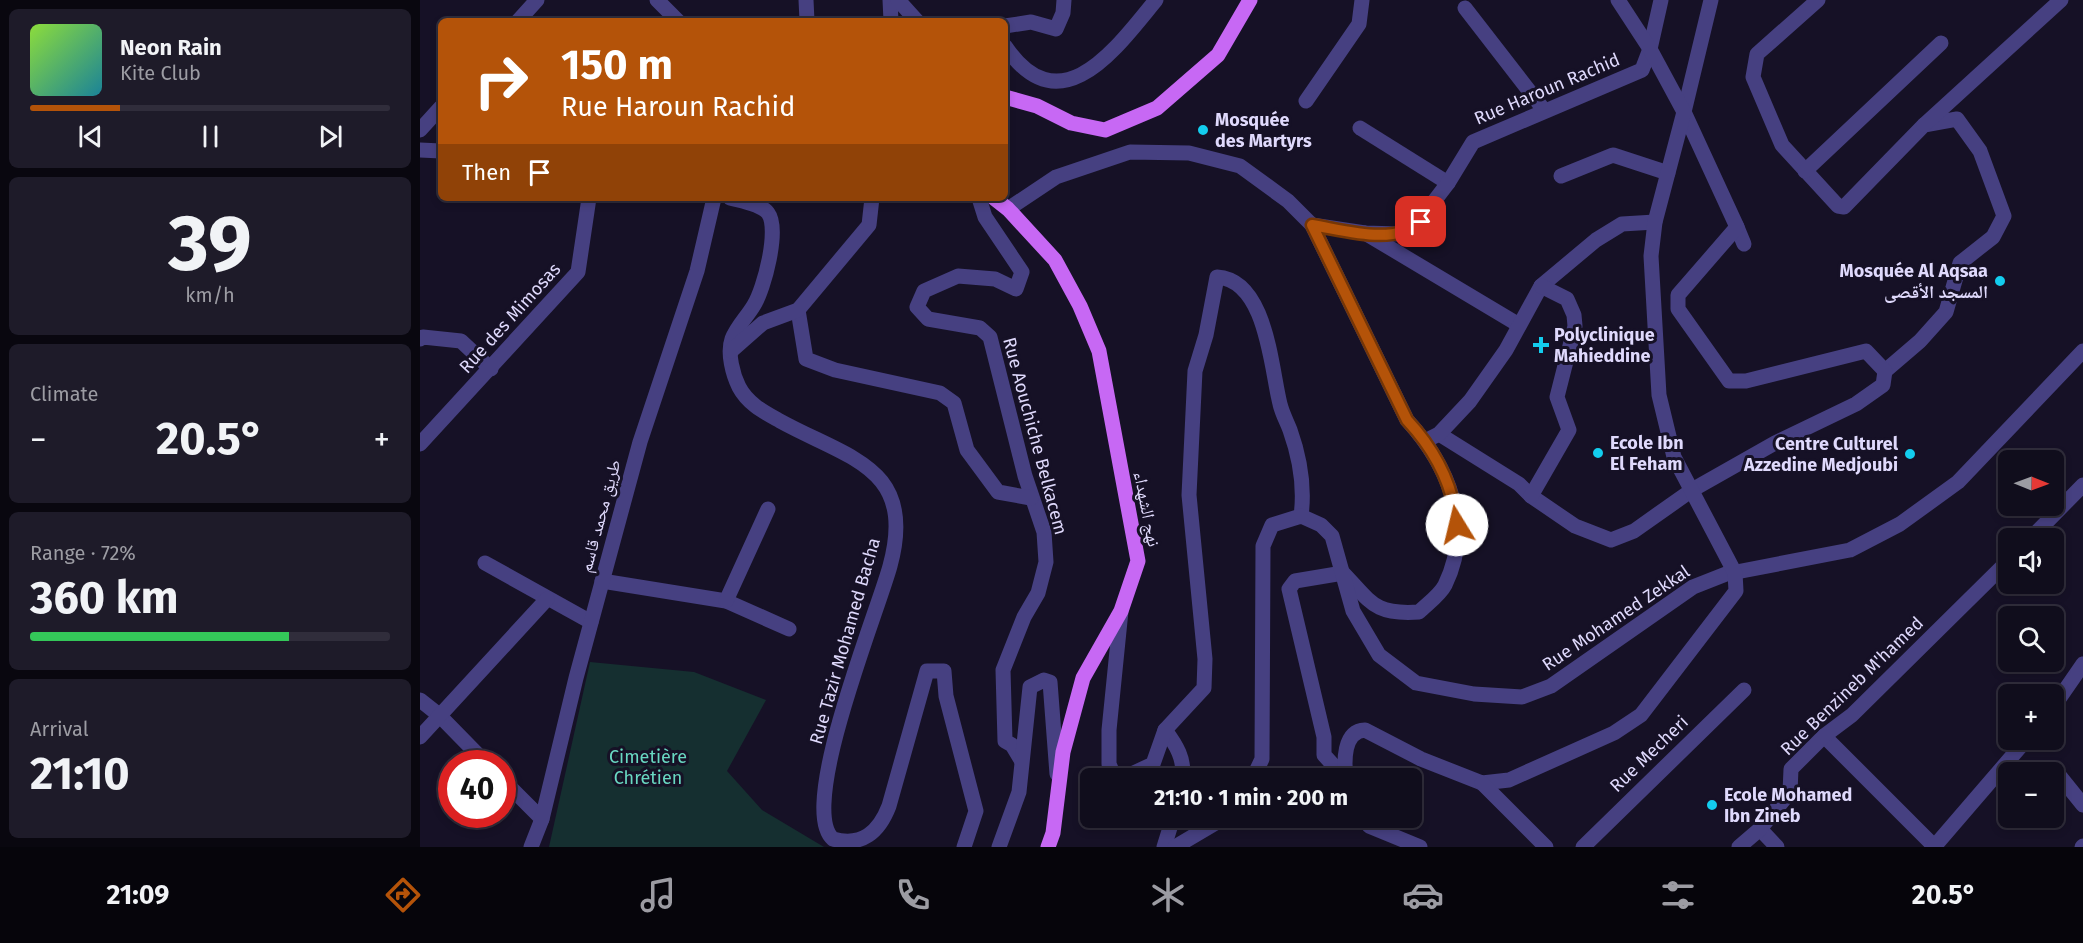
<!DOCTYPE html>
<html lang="en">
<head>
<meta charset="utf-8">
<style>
  body { margin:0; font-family:"Fira Sans","Noto Naskh Arabic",sans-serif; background:#1e1b29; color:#f1f3f6; height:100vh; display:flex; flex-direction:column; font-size:22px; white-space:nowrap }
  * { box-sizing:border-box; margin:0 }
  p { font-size:20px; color:#9c9ca3 }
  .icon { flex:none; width:33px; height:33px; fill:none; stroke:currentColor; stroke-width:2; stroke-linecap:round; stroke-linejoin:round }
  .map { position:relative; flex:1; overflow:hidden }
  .details { display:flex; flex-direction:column; gap:9px; padding:9px; background:#09070f; width:420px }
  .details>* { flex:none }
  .guide { position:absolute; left:18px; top:18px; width:570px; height:183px; border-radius:9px; box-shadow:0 3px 9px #0003,0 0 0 2px #302d3b; background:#b45309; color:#fff; overflow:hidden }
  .needle { width:39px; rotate:91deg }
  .buttons { position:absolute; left:1578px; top:450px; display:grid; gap:12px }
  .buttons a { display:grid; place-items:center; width:66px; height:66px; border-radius:9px; background:#100d1c; box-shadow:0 3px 9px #0003,0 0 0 2px #302d3b; font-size:30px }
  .speed { position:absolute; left:18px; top:750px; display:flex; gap:12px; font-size:30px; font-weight:700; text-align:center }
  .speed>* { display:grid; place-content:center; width:78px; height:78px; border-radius:50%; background:#100d1c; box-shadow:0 3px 9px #0003,0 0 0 2px #302d3b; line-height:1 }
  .speed .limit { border:9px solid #d22; background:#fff; color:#111 }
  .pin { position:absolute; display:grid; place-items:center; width:51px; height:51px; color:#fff; margin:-26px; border-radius:12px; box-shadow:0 3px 9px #0006 }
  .me { position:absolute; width:66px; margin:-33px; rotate:351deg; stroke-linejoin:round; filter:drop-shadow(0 0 4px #0008) }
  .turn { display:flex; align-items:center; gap:21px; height:126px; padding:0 24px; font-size:27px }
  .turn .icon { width:78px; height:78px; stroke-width:2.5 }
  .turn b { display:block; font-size:42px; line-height:51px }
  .then { display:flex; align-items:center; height:57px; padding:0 24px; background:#0003; gap:12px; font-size:22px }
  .big { font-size:45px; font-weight:700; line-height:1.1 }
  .details .tile { flex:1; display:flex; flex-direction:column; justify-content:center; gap:9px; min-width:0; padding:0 21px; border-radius:9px; background:#1e1b29 }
  .details .dial { align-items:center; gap:0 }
  .dial b { font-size:78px; line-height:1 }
  .song { display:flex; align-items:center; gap:18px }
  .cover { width:72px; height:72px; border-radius:9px; background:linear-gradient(135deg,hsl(90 70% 55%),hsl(190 70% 35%)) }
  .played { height:6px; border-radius:3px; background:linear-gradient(90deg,#b45309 25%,#302d3b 25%) }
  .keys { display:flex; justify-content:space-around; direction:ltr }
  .heat { display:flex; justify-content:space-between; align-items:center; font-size:33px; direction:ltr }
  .charge { height:9px; border-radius:4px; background:linear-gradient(90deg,#34c759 72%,#302d3b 0) }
  .trip { position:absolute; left:660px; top:768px; width:342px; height:60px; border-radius:9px; background:#100d1c; box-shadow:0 3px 9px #0003,0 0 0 2px #302d3b; font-weight:700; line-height:60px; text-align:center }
  .menu { display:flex; height:96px; justify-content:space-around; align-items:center; background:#06050b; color:#9c9ca3 }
  .menu .icon { width:42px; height:42px }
  .menu .active { color:#b45309 }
  .menu b { font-size:27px; color:#f1f3f6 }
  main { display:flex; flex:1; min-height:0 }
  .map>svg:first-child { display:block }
</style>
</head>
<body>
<main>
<section class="details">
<div class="tile">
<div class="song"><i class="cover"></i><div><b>Neon Rain</b><p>Kite Club</p></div></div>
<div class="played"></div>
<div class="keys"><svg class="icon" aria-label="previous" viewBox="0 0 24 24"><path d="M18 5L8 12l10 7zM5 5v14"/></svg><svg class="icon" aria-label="pause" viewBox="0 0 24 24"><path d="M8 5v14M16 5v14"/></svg><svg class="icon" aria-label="next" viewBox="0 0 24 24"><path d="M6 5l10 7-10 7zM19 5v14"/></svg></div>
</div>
<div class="tile dial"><b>39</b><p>km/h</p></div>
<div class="tile"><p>Climate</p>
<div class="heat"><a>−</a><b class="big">20.5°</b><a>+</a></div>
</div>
<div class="tile"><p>Range · 72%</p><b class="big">360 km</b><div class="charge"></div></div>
<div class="tile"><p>Arrival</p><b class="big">21:10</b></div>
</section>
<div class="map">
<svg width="1663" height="847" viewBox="0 0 1663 847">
  <rect width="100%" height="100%" fill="#161126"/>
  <polygon fill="#152f30" points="170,662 274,672 346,700 307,771 342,810 404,847 129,847"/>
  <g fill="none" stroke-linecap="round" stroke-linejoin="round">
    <g stroke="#464081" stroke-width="15">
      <polyline points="237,0 258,21"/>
      <polyline points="386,0 387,21"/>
      <polyline points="470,0 471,21"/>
      <polyline points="478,0 497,21"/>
      <polyline points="1398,0 1337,54 1333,77 1362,145 1418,206 1424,207 1504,125 1537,119 1560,151 1584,216 1573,237 1540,263 1526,312 1500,341 1465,371"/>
      <polyline points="1045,8 1124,110"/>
      <polyline points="98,21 117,0"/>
      <polyline points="585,26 611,22 636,29 643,13 644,0"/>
      <path d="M585 46C641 128 697 47 736 0"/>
      <polyline points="886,101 939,24 942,0"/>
      <polyline points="1504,125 1641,0"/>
      <polyline points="940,128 1028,183"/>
      <polyline points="0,130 21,107"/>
      <polyline points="0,150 21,151"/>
      <polyline points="1385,171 1521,43"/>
      <polyline points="1141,176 1193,155 1248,173"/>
      <path d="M310 198C321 201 341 204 348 213 360 229 344 289 334 305 327 317 317 326 312 339 307 353 313 375 319 387 328 404 344 412 360 421 429 459 497 467 470 566 458 611 377 808 413 839 442 847 459 832 469 806L507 671H524L526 696 556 811 544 847"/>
      <polyline points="559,198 565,217 602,272 596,289 575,279 538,276 504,291 497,307 508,319 560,328 570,337 605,476 624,532 626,562 618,593 604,617 583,670 585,741 592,745 601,760"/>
      <path d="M588 209 636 177 710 152 769 153 820 166 868 201 892 225 987 420C1028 465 1054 526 1025 585 1020 595 1007 604 999 612 954 615 952 603 923 573L875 581 869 589 904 737V755L925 778"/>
      <polyline points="892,225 945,233 978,234 993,229 1028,183 1053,142 1222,70 1230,49 1241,0"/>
      <polyline points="1317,227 1324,244"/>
      <polyline points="945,233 1099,325"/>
      <polyline points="378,310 386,359 415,370 520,393 534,403 547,450 578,492 611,498"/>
      <polyline points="0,339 3,337 41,341 71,369"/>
      <polyline points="311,351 343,323 378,310 449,225 452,198"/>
      <polyline points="1019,434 1099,484 1111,496 1155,526 1191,540 1214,531 1272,490 1355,443 1436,404 1463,385 1465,371 1446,351 1326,381 1309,381 1258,309 1258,295 1317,227 1264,112 1291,0"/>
      <polyline points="1011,438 1019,434 1050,401 1086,350 1121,286 1176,240 1202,224 1235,222"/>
      <polyline points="0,444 158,272 169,198"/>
      <polyline points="1111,496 1149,430 1137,397 1155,326 1154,315 1147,299 1121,286"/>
      <polyline points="1611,538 1663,485"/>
      <polyline points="65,563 171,622"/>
      <polyline points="182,581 306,601 369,629"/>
      <polyline points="306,601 348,509"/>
      <polyline points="0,700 19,715 67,764"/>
      <polyline points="1634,706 1663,664"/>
      <path d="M745 730C757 746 764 758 763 778"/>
      <polyline points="1404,736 1515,847"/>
      <polyline points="0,737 127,599"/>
      <polyline points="1638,774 1663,805"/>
      <polyline points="695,778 689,764 689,730 701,611"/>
      <path d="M703 778 733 764 745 730 784 688 785 659 769 495 775 371 786 335 797 277C847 280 851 369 860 404 862 413 867 422 870 430 880 458 885 486 881 516"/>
      <polyline points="833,778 842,759 843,546 852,525 881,516 901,525 912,536 933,611 959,655 996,683 1054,694 1102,697 1131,686 1273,587 1306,574 1430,550 1480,524 1538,482 1663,351"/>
      <path d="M926 778C924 762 923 731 945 730L1001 759 1062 783 1089 780 1194 733 1221 715 1316 591 1315 573 1254 457 1239 395 1231 256 1235 222 1264 112 1230 49 1198 0"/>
      <polyline points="82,779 122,819"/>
      <polyline points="1062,783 1126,847"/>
      <polyline points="945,818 949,826 1000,847"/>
      <polyline points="1340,829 1357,847"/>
      <polyline points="111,847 122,819 156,678 220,442 277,271 294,198"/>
      <polyline points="579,847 599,792 610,687 624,680 630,682 637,774"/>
      <polyline points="744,847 753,818"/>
      <polyline points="755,847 804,818"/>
      <polyline points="1163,847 1324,690"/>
      <polyline points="1319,847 1340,829 1370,792 1371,769 1404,736 1432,715 1588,561"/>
      <polyline points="1514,847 1606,740"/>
      <polyline points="1662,847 1663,846"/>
    </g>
    <g stroke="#c768f4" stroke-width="15">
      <polyline points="585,97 617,106 651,123 685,130 737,108 798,55 830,0"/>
      <polyline points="574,198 588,209 635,260 660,306 679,351 718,561 701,611 663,678 643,752 633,833 628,847"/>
    </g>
  </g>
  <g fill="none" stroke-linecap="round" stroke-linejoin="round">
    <defs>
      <path id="route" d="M1001 222C974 246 924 230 892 225L987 420C1015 450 1033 483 1037 525"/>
    </defs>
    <use href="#route" stroke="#753606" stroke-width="15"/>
    <use href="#route" stroke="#b45309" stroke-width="10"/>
  </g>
  <g fill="#13cdee" stroke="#161126" stroke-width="2">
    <circle cx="783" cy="130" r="6"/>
    <circle cx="1580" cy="281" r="6"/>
    <path d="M1118 336h6v6h6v6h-6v6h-6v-6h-6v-6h6z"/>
    <circle cx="1178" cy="453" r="6"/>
    <circle cx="1490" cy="454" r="6"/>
    <circle cx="1292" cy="805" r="6"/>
  </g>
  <g text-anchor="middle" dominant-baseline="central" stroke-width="6" stroke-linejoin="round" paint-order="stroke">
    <g font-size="18" fill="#dfd9fc" stroke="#161126">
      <text transform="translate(1127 89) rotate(-23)">Rue Haroun Rachid</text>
      <text transform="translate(90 318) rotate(-48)">Rue des Mimosas</text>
      <text transform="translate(615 436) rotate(75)">Rue Aouchiche Belkacem</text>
      <text transform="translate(727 509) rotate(79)">نهج الشهداء</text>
      <text transform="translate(180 516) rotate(-75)">طريق محمد قاسم</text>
      <text transform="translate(1196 618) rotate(-34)">Rue Mohamed Zekkal</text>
      <text transform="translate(425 641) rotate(-74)">Rue Tazir Mohamed Bacha</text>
      <text transform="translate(1432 686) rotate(-44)">Rue Benzineb M'hamed</text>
      <text transform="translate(1229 754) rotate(-44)">Rue Mecheri</text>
    </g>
    <g font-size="18" font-weight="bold" fill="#dfd9fc" stroke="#161126" text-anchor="start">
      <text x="795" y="120">Mosquée<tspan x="795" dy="21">des Martyrs</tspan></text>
      <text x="1568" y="271" text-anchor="end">Mosquée Al Aqsaa<tspan x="1568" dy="21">المسجد الأقصى</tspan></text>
      <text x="1134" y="335">Polyclinique<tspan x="1134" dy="21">Mahieddine</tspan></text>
      <text x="1190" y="443">Ecole Ibn<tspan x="1190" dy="21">El Feham</tspan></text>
      <text x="1478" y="444" text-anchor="end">Centre Culturel<tspan x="1478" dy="21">Azzedine Medjoubi</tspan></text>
      <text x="1304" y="795">Ecole Mohamed<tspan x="1304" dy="21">Ibn Zineb</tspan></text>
    </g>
    <g font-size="18" fill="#69d8c2" stroke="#161126">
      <text x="228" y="757">Cimetière<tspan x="228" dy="21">Chrétien</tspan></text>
    </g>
  </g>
</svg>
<div class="buttons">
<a><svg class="needle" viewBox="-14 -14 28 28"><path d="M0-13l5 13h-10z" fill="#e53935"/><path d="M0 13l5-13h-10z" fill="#9c9ca3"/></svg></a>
<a><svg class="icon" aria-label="sound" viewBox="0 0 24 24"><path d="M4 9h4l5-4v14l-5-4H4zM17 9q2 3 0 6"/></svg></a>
<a><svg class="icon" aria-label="search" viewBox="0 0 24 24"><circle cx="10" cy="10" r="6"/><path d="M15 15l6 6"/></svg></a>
<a>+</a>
<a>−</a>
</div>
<div class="speed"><div class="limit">40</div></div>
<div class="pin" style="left:1001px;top:222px;background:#d93025"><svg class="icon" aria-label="arrive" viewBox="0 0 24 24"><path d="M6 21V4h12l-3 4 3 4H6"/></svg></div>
<svg class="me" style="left:1037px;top:525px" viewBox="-20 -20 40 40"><circle r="19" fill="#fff"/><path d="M0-13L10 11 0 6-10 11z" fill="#b45309"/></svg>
<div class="trip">21:10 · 1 min · 200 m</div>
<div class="guide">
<div class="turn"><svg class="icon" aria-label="right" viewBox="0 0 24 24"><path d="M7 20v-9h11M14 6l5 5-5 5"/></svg><div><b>150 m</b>Rue Haroun Rachid</div></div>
<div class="then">Then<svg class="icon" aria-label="arrive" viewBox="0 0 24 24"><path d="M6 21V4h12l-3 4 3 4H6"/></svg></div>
</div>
</div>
</main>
<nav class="menu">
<b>21:09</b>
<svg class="icon active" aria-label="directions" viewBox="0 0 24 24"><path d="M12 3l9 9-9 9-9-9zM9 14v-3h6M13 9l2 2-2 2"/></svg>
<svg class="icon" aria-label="music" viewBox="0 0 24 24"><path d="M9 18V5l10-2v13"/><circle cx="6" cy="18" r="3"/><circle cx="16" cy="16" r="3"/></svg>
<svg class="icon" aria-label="phone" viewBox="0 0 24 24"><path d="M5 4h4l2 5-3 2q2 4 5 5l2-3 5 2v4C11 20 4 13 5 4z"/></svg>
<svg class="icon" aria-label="climate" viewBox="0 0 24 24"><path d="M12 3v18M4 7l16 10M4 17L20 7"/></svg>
<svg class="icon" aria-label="car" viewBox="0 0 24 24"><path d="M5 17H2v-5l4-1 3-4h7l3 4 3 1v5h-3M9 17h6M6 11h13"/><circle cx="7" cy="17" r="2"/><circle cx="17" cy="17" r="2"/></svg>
<svg class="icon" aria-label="filters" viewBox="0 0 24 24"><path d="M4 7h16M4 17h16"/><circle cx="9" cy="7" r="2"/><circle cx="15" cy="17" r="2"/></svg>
<b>20.5°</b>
</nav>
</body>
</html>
